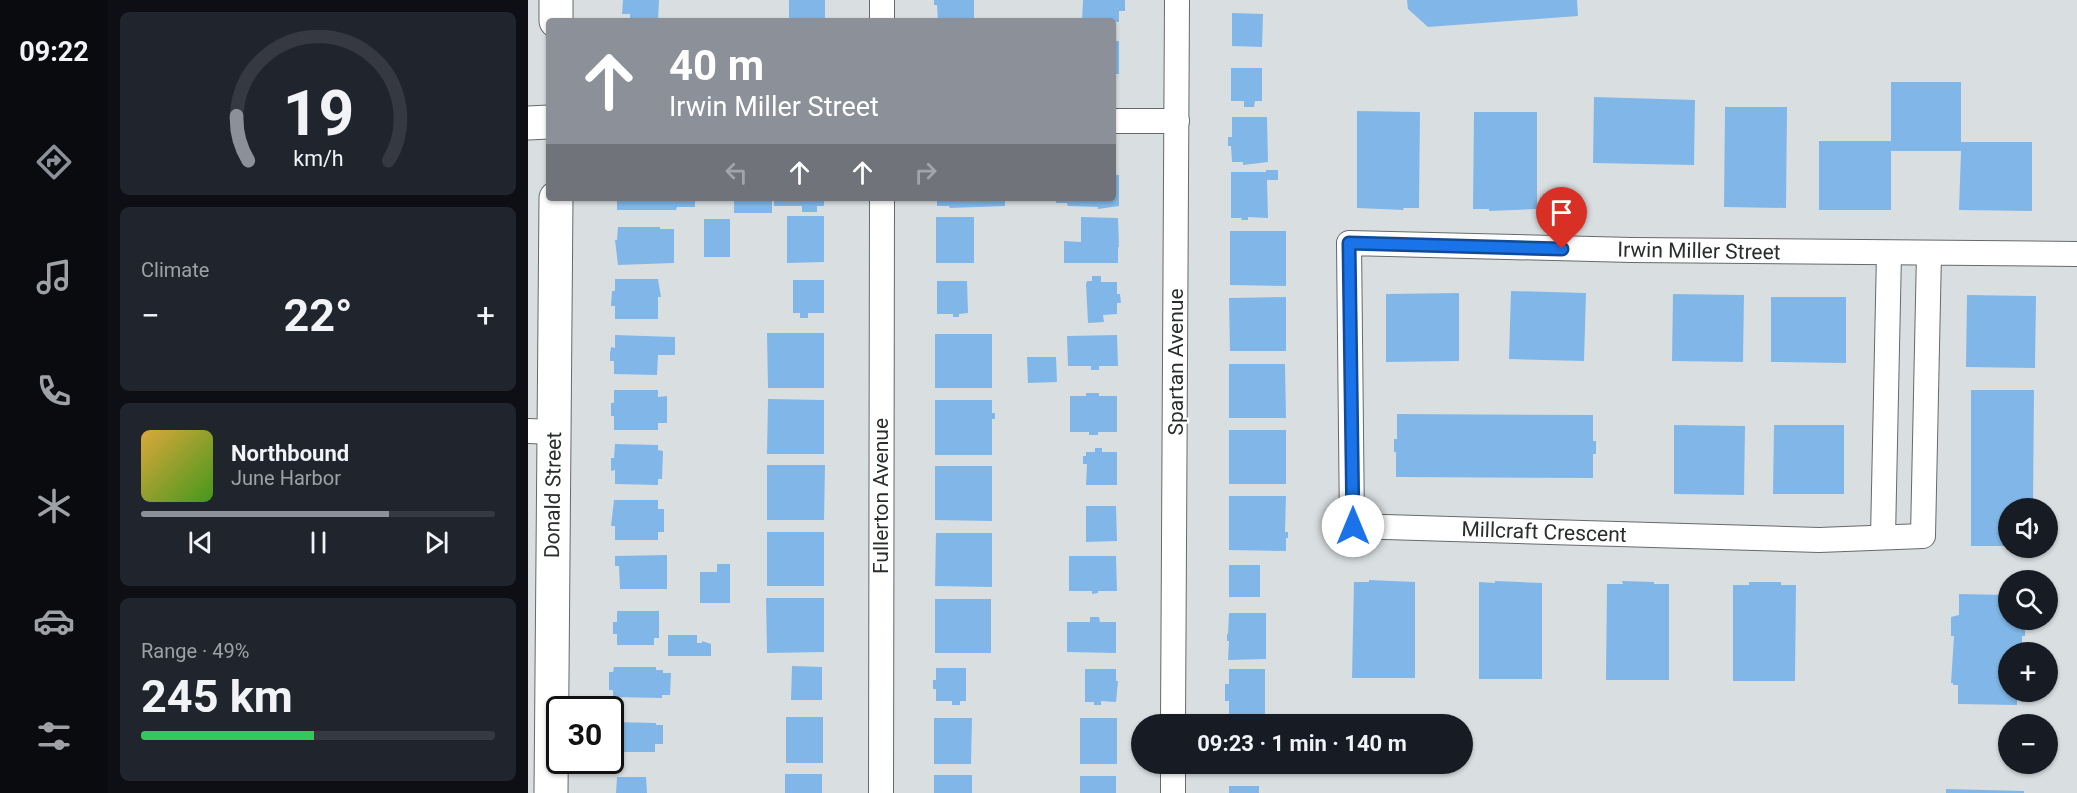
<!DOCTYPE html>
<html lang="en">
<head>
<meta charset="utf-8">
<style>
  body { margin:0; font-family:Roboto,sans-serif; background:#20242c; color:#f1f3f6; height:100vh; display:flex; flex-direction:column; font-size:22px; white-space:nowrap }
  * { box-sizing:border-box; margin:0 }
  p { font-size:20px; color:#9ea1a6 }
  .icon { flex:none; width:33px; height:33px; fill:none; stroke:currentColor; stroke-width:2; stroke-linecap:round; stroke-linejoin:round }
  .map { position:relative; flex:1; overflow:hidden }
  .drawer { display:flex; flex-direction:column; gap:12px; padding:12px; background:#0d0f14; width:420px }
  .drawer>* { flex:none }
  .banner { position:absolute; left:18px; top:18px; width:570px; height:183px; border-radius:6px; box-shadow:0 2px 4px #0004; background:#8c9099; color:#fff; overflow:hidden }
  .buttons { position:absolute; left:1470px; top:498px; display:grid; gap:12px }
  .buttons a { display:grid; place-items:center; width:60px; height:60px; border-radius:50%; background:#171b24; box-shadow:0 2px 4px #0004; font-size:30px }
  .speed { position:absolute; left:18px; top:696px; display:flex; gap:12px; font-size:30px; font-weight:700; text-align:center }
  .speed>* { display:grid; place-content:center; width:78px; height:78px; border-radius:50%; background:#171b24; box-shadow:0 2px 4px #0004; line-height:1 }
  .speed .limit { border:3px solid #111; border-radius:9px; background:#fff; color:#111 }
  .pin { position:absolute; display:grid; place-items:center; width:51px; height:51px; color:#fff; margin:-62px -26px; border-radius:50% 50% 50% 0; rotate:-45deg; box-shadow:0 0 6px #0007 }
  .pin .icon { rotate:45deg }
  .me { position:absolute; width:66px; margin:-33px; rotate:0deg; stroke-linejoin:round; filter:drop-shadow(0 0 4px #0008) }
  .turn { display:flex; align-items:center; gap:21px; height:126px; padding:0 24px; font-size:27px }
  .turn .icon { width:78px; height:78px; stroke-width:2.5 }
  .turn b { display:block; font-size:42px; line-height:51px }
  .lanes { display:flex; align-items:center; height:57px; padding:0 24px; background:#0003; justify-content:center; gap:30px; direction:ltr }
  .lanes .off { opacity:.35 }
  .big { font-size:45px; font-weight:700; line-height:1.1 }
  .drawer .widget { flex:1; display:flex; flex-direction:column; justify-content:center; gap:9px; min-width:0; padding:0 21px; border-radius:9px; background:#20242c }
  .drawer .dial { align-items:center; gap:0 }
  .dial svg { height:156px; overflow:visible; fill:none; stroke:#363941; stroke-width:7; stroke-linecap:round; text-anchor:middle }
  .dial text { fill:#f1f3f6; stroke:none }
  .song { display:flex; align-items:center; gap:18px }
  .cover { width:72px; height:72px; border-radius:9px; background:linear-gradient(135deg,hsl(40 70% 55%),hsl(100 70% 35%)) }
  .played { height:6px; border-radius:3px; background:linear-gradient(90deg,#8c9099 70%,#363941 70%) }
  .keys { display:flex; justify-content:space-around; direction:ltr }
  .heat { display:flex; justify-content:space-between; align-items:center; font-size:33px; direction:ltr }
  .charge { height:9px; border-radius:4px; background:linear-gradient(90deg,#34c759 49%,#363941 0) }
  .trip { position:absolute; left:603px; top:714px; width:342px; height:60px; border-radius:30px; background:#171b24; box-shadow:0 2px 4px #0004; font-weight:700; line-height:60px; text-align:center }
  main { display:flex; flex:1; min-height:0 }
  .tabs { display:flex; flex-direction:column; width:108px; justify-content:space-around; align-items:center; background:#090b0e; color:#9ea1a6 }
  .tabs .icon { width:42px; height:42px }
  .tabs .selected { color:#8c9099 }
  .tabs b { font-size:27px; color:#f1f3f6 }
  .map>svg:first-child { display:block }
</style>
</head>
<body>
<main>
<nav class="tabs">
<b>09:22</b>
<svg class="icon selected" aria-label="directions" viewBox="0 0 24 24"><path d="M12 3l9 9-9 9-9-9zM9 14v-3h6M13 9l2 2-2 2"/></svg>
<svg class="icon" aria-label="music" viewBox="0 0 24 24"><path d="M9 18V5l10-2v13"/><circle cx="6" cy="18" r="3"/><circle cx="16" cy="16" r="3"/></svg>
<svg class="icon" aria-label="phone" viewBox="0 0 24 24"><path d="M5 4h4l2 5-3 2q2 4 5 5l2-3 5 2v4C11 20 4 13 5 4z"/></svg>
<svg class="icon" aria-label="climate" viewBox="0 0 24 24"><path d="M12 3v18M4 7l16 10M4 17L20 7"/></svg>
<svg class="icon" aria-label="car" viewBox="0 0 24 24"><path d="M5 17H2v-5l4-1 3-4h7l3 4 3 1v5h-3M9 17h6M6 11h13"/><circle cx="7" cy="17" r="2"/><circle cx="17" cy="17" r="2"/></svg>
<svg class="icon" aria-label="filters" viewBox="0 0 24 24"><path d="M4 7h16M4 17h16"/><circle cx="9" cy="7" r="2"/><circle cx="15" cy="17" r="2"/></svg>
</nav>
<section class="drawer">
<div class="widget dial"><svg viewBox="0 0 100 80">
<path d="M14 69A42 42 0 1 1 86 69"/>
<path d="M14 69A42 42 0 0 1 8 46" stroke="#8c9099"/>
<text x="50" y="56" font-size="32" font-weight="700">19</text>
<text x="50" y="72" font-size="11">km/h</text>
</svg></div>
<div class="widget"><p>Climate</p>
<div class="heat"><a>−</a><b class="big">22°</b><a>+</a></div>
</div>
<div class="widget">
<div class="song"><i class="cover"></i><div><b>Northbound</b><p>June Harbor</p></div></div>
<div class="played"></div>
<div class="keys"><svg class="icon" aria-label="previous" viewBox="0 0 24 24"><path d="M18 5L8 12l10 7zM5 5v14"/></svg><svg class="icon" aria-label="pause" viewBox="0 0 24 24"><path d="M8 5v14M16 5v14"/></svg><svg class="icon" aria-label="next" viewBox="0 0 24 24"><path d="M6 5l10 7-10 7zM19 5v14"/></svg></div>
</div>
<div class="widget"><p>Range · 49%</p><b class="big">245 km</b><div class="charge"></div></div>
</section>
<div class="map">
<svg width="1549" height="793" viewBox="0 0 1549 793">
  <rect width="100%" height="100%" fill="#d9dfe1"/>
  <g fill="#81b7e8">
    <polygon points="95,0 131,0 130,21 102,21 102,14 94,14"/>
    <rect x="261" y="0" width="36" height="21"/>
    <polygon points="406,0 446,0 446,21 410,21 409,5 406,5"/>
    <polygon points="555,0 597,0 597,11 591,11 591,22 554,21"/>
    <polygon points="879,0 1049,0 1050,16 900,27 880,9"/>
    <polygon points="704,13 735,14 734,47 704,46"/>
    <rect x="585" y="41" width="6" height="33"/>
    <polygon points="703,68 734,68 734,101 727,101 726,107 716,107 716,101 703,101"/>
    <polygon points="1363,82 1433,82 1433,142 1504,142 1504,211 1431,210 1433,151 1363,151 1363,210 1291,210 1291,141 1363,141"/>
    <polygon points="1066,97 1167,100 1166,165 1065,163"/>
    <polygon points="1197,107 1259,107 1258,208 1196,207"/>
    <polygon points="829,111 892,112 891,208 875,208 876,210 829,208"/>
    <polygon points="946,112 1009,112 1009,209 961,211 961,209 945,209"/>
    <polygon points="704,117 739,117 740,162 715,165 715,162 704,162 703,146 700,146 700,137 704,137"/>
    <polygon points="738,170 750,170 750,180 739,180 740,218 720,217 720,220 713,220 714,218 703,218 703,172 738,172"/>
    <polygon points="585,175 591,175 591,206 570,209 570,207 540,206 539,203 528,203 528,198 585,198"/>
    <polygon points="89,198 167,198 167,207 149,207 148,210 89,210"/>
    <rect x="206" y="198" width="38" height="15"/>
    <polygon points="246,198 296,198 296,206 289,206 289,212 274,212 274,206 246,206"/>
    <polygon points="409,198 477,198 477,206 422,208 421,206 409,206"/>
    <polygon points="259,216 296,216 296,262 259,263"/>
    <rect x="408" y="217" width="38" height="46"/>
    <polygon points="553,217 590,218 591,247 590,247 590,263 536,263 536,241 553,242"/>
    <rect x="176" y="219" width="26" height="38"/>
    <polygon points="90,227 132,227 132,229 146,229 146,263 90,265 87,240 89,240"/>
    <polygon points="702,231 758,231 758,286 702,285"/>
    <polygon points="564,276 573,276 573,282 589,282 589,294 592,294 593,303 589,303 589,314 575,315 576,322 560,323 558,284 559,281 564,281"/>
    <polygon points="87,279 130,279 133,297 130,297 130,319 87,319 87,306 83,306 84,291 87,291"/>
    <polygon points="265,280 296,280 296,313 280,313 280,318 272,318 272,313 265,313"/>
    <polygon points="409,281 439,281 440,313 431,314 431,317 425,317 425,314 409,314"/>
    <polygon points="983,291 1058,293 1056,361 981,359"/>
    <polygon points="931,293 931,361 858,362 858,294"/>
    <polygon points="1145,294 1216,295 1215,362 1144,361"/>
    <polygon points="1439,295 1508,296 1507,368 1438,367"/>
    <polygon points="758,297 758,351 702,351 701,298"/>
    <polygon points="1243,297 1318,297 1318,363 1243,362"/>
    <polygon points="239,333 296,333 296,388 240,388"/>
    <rect x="407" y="334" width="57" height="54"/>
    <polygon points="87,335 147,337 147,355 130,355 129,375 86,374 86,361 82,361 82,354 83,347 87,348"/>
    <polygon points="589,335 590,366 571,366 571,370 563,370 563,366 540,366 539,336"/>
    <polygon points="499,357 528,357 529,382 500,383"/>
    <polygon points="701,364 757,364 758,418 701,418"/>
    <polygon points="86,390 130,390 130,397 139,396 139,423 130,423 130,430 86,430 86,416 83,416 83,403 86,403"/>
    <polygon points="1443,390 1506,390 1505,508 1480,508 1480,546 1443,546"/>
    <polygon points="558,393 571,393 571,396 589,396 589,432 570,432 570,435 561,435 561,432 542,432 542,396 558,396"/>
    <polygon points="240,399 296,400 296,454 239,454"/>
    <polygon points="407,400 464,400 464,413 467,413 467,419 464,419 464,455 407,455"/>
    <polygon points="869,414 1065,415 1065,441 1068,441 1068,454 1065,454 1065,478 868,477 868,452 866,452 866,439 869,439"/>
    <polygon points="1146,425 1217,426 1216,495 1146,494"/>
    <polygon points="1246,425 1316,425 1316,494 1245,494"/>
    <rect x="701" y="430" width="57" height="54"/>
    <polygon points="87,444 130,445 130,450 135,451 134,479 130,479 130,485 87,484 87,470 83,471 83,458 86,458"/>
    <polygon points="567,448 574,448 574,452 589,452 589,485 558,485 559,464 555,464 555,456 558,456 558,452 567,452"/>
    <polygon points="239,465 297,465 296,520 239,520"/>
    <polygon points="407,466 464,466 464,521 407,520"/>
    <polygon points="701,496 758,496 757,532 760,532 760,538 758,538 758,551 701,550"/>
    <polygon points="86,500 130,500 130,509 136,509 136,532 130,532 130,540 87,540 87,526 83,526"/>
    <polygon points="558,506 588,506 589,541 558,542"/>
    <rect x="239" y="532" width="57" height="54"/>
    <polygon points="408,533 464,533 464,587 407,586"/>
    <polygon points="139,555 139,589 92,589 91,566 87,566 87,556"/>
    <polygon points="541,556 588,556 589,591 570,591 570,593 564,594 564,591 541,591"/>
    <polygon points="189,564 202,564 202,603 172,603 172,572 189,572"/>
    <rect x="701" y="565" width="31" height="32"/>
    <polygon points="841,580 887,582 887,678 824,678 826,582 841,582"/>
    <polygon points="967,581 1014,583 1014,679 951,679 951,582 967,583"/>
    <polygon points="1094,581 1126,582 1126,584 1141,584 1141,680 1078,680 1079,584 1095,584"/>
    <polygon points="1221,582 1253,582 1253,585 1268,585 1267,681 1205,681 1205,585 1221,585"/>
    <polygon points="1431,594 1480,595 1480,620 1497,620 1497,636 1494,636 1494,652 1480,652 1480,692 1489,692 1489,705 1430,704 1430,685 1425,685 1425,683 1423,683 1426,636 1423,636 1423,617 1431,615"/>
    <polygon points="238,598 296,598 296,652 239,653"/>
    <rect x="407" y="599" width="56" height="54"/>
    <polygon points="89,611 131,611 131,638 126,638 126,645 89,645 89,634 85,634 85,622 89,622"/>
    <polygon points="701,613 738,613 738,659 700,660 701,641 699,641 699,634 700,634"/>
    <polygon points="562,617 571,617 572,622 588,622 588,653 539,652 539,622 562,622"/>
    <polygon points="140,635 169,635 169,643 174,643 174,641 183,644 183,656 140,656"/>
    <polygon points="264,666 294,667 294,700 263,700"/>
    <polygon points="86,667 128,667 128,670 135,670 135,673 143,673 142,695 134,695 134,698 85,697 85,690 81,690 81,672 85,672"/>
    <polygon points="408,668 438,668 438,701 432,701 432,705 424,705 424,701 408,701 408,689 405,689 405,680 408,680"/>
    <polygon points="557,669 588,669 588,681 590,681 588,702 573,701 573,705 566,705 566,702 557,702"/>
    <polygon points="701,669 737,669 737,714 721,714 721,717 709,717 708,714 701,714 701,701 697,701 697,684 701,684"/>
    <rect x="258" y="717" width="37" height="46"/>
    <polygon points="406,718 444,718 443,764 406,764"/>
    <rect x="552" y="718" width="37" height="46"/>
    <polygon points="85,722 128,723 128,725 135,725 135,744 127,744 127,752 85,752"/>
    <rect x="257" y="774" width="37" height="19"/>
    <rect x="406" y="775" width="38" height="18"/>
    <rect x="552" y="776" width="36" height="17"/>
    <polygon points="89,777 118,777 119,793 88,793"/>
    <rect x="701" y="786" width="30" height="7"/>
    <polygon points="1418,789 1496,791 1496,793 1418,793"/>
  </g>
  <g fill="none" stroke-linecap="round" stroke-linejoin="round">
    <defs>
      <g id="street">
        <polyline points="354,21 354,0"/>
        <polyline points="585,121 649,121"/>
        <polyline points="1401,253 1395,536 1291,540 824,526 821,243 1104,250 1549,254"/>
        <polyline points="0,431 26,432"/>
        <polyline points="1355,537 1361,253"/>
        <polyline points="645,724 649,0"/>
        <polyline points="353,793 354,198"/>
        <polyline points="645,793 645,764"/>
      </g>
      <g id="secondary">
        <polyline points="28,0 28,21"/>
        <polyline points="0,123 21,122"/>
        <polyline points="23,793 28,198"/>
      </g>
    </defs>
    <use href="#street" stroke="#656a6c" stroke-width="26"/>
    <use href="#secondary" stroke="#656a6c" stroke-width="35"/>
    <use href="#street" stroke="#fff" stroke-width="24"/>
    <use href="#secondary" stroke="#fff" stroke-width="33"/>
  </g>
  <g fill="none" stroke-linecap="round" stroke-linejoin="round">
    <defs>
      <polyline id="route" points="825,526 821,243 1034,249"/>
    </defs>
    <use href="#route" stroke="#114b97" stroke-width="15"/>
    <use href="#route" stroke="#1a73e8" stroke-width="10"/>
  </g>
  <g text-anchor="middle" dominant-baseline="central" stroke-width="4.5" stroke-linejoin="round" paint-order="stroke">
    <g font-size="21" fill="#2a2d2d" stroke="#fff">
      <text transform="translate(1171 251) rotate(1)">Irwin Miller Street</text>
      <text transform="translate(648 362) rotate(-90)">Spartan Avenue</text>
      <text transform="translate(25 495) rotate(-89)">Donald Street</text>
      <text transform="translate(353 496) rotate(-90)">Fullerton Avenue</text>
      <text transform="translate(1016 532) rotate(2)">Millcraft Crescent</text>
    </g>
  </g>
</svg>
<div class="buttons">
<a><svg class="icon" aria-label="sound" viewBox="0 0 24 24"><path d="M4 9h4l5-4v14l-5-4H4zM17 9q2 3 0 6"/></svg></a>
<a><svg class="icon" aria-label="search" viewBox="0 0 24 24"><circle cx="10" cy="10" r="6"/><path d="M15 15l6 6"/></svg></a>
<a>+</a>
<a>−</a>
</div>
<div class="speed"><div class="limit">30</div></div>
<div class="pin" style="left:1034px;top:249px;background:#d93025"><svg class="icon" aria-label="arrive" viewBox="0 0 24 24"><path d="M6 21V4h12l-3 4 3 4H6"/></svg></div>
<svg class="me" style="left:825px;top:526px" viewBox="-20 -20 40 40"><circle r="19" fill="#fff"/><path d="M0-13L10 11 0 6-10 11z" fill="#1a73e8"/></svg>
<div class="trip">09:23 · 1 min · 140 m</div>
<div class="banner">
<div class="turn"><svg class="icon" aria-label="ahead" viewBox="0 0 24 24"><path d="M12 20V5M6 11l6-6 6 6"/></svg><div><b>40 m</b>Irwin Miller Street</div></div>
<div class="lanes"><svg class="icon off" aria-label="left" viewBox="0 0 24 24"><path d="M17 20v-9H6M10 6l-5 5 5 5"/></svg><svg class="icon" aria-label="ahead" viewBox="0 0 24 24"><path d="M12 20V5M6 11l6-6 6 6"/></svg><svg class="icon" aria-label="ahead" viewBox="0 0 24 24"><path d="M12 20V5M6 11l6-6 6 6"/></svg><svg class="icon off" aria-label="right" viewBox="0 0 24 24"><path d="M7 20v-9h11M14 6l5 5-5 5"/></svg></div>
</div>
</div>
</main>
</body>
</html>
